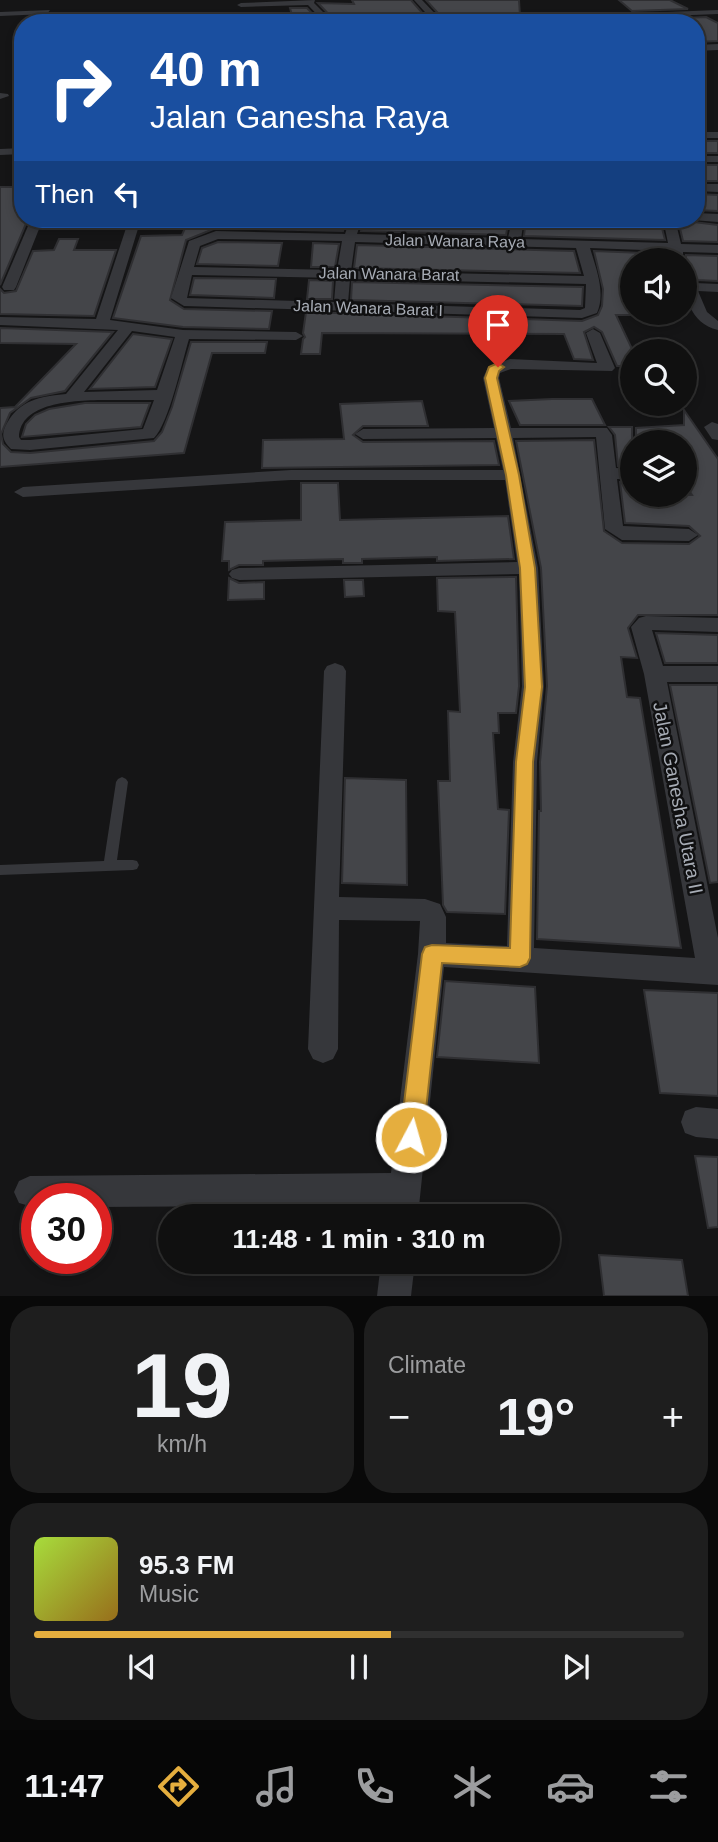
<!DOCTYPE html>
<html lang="en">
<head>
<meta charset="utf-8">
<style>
  body { margin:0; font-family:Arial,sans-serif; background:#1e1e1e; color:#f1f3f6; height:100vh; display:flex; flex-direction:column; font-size:26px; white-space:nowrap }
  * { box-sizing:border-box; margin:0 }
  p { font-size:23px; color:#9c9d9f }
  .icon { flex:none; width:38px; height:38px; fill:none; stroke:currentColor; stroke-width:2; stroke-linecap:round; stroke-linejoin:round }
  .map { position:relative; height:1296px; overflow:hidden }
  .drawer { display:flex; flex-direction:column; gap:10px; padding:10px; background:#090909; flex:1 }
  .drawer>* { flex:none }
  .top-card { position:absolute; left:14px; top:14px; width:691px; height:214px; border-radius:28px; box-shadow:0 4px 10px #0003,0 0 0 2px #303030; background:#1a4fa0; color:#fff; overflow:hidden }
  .buttons { position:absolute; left:620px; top:248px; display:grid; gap:14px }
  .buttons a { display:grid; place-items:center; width:77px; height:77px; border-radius:50%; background:#101010; box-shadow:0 4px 10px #0003,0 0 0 2px #303030; font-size:35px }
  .speed { position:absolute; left:21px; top:1183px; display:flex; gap:14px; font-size:35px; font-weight:700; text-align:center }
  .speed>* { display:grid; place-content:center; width:91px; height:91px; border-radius:50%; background:#101010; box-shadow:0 4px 10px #0003,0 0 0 2px #303030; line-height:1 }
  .speed .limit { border:10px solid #d22; background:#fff; color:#111 }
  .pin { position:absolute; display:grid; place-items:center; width:60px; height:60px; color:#fff; margin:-72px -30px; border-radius:50% 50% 50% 0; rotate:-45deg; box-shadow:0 0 7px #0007 }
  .pin .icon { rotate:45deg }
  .me { position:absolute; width:77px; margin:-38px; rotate:6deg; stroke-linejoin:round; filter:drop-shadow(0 0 5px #0008) }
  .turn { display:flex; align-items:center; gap:24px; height:147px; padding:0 21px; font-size:32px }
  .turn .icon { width:91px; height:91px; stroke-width:2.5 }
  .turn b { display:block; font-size:49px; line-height:60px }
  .then { display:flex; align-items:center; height:66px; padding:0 21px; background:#0003; gap:14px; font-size:26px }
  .big { font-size:52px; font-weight:700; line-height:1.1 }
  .drawer .widget { flex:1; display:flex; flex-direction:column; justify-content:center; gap:10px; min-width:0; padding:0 24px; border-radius:28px; background:#1e1e1e }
  .drawer .dial { align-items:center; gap:0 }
  .dial b { font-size:91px; line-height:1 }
  .song { display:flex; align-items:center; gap:21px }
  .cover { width:84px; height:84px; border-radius:10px; background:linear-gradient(135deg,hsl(80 70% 55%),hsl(40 70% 35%)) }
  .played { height:7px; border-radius:4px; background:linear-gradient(90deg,#e5ae3e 55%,#303030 55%) }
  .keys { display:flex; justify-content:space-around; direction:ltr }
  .heat { display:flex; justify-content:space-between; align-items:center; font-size:38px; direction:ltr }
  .drawer .tiles { flex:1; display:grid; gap:10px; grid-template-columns:1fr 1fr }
  .widget:last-child { grid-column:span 2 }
  .trip { position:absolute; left:158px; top:1204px; width:402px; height:70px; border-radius:35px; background:#101010; box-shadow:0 4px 10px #0003,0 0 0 2px #303030; font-weight:700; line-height:70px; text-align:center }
  .menu { display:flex; height:112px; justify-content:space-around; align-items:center; background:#060606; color:#9c9d9f }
  .menu .icon { width:49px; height:49px }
  .menu .selected { color:#e5ae3e }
  .menu b { font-size:32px; color:#f1f3f6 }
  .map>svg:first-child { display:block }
</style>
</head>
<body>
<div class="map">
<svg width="718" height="1296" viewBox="0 0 718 1296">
  <rect width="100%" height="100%" fill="#151516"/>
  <g fill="#444549" stroke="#2f2f32" stroke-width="2">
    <polygon points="352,0 411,0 431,23 394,23 394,20 337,23 318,3 354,4"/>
    <polygon points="426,0 519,0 520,16 478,18 483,23 447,23"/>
    <polygon points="619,0 670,0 688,9 632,11"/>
    <polygon points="290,8 307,8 321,23 294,23"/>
    <polygon points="706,17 718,23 718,41 696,42 696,23 655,23 643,20"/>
    <rect x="696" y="141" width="22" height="12"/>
    <rect x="696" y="165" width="22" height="16"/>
    <polygon points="0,187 23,187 23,219 28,219 0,285"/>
    <polygon points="696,194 718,195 718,211 696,210"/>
    <polygon points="189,219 347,219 343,231 216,228 186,240 170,300 184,309 272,311 269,329 183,327 113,318 141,236 182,235"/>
    <polygon points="364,219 509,219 506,235 361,231"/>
    <polygon points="526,219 660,220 665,240 524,236"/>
    <polygon points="678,220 718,225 718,242 683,241"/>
    <polygon points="59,239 78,239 74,250 116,250 94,316 0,314 0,289 4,293 16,291 33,251 54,250"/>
    <polygon points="218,242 282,243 278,266 197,264 202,248"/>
    <polygon points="313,243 339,244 335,267 311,267"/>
    <polygon points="357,245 574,251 580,273 354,268"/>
    <polygon points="594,251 668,254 670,261 632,261 632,315 616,315 632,349 632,366 617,366 602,332 594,327 584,332 593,360 574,359 564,334 322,333 320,354 301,354 303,339 305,337 303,333 306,312 582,321 598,315 602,306 603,289"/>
    <polygon points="686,255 718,256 718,281 697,280 686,261"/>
    <polygon points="194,278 276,279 274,298 190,295"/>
    <polygon points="309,280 333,281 332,299 307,299"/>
    <polygon points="352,282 583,287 582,306 351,300"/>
    <polygon points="0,328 113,332 65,391 31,398 10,413 1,434 3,444 11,452 30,453 154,441 162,432 172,407 191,342 267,342 265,353 212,353 184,453 0,467 0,408 15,407 76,344 0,343"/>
    <polygon points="133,334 172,339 155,387 90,389"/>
    <polygon points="552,399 592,399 605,425 520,425 509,401"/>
    <polygon points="422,401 428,426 363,426 353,435 363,442 494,441 499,465 262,468 263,440 344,439 340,404"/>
    <polygon points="85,403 150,403 141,427 22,437 26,424 35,415 49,409"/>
    <polygon points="684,410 718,459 718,615 638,615 628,628 637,658 621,657 627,697 640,698 681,948 537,939 539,811 541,811 540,762 547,686 541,568 516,441 594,440 604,531 622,543 689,544 700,536 689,526 625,523 620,482 632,482 632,495 692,495 684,482 684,443 636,443 636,428 684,425"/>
    <polygon points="609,427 632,427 632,466 618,466 615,435"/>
    <polygon points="301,483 338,483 340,520 508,516 514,559 437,561 437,557 362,559 362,563 343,563 343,559 263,561 263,565 239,565 229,570 229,561 222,561 225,522 301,520"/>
    <polygon points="516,577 519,686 516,713 498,713 499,733 493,733 498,809 509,810 505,914 447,912 443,905 438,781 450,781 448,711 460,712 455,612 438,611 437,578"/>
    <polygon points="229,578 239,583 264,582 264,599 228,600"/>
    <polygon points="344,580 363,580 364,596 345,597"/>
    <polygon points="656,633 718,635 718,663 665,663"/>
    <polygon points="670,685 718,685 718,882 710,883"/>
    <polygon points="345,778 406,780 407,885 342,883"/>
    <polygon points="445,981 535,987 539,1063 437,1057"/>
    <polygon points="644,990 718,993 718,1096 660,1093"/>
    <polygon points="695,1156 718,1157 718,1227 708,1228"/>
    <polygon points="599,1255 682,1260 688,1296 604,1296"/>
  </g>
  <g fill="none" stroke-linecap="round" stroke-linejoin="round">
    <polygon fill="#36373b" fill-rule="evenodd" points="122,777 126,779 128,782 117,860 133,860 137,861 139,865 137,869 133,870 0,875 0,865 104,861 116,782 118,779"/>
    <g fill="#36373b" fill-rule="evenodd">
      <polygon points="315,0 314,3 334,23 325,23 308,5 241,7 237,5 241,3"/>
      <polygon points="414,0 422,0 444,23 435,23"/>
      <polygon points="50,10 47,14 0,16 0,12"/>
      <polygon points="718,10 718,14 592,19 588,17 592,15"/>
      <polygon points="225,15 228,19 80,22 84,19"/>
      <polygon points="718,44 718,50 696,51 696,45"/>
      <polygon points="23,70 23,84 12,74"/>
      <polygon points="0,93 8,94 9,96 0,99"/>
      <rect x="696" y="132" width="22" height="6"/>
      <polygon points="23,148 23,154 0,155 0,149"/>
      <rect x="696" y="156" width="22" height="6"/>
      <polygon points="696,184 718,184 718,192 696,191"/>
      <polygon points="696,213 718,214 718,222 692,220 696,219"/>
      <polygon points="31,219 43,219 16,287 14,290 4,290 2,287"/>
      <path d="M129 219H141L110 320 183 330 296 332 303 336 296 340 189 339C182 362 169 423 154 438L30 450 11 449C2 440 1 434 7 423 20 400 41 396 66 394L118 330 0 325V317L96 319ZM132 331 175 337 157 390 84 392ZM135 400H154L143 429 30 440H21L19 437C21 393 104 401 135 400Z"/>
      <path d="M350 219H362L357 234 508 238 512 219H524L521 239 668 243 663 219H675L681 244 718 245V253L683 252V261H673L670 251 590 248C596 268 606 293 597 313L582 318 184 306 171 298 189 241 216 231 345 234ZM218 239 342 241 337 270 194 267 200 246ZM355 242 576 248 584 276 351 271ZM192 275 336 278 334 302 187 298ZM350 279 586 284 585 308 580 310 348 303Z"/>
      <path d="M684 269 689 270 695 283 718 284V292L698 291 707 312 718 321V330C689 323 684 295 684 269Z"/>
      <polygon points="593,329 600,333 615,368 612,371 511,369 500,373 499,378 511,428 607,428 612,435 616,468 632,469 632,479 617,479 623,526 689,529 698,535 689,541 622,540 605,529 596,437 513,438 538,568 544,686 537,762 534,948 695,958 644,674 631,627 639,618 646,616 718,618 718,632 652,630 663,666 718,666 718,682 667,682 718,938 718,985 444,967 418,1216 386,1216 387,1205 96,1207 96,1199 37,1199 37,1208 19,1203 14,1192 19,1181 30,1176 391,1173 418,954 420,921 339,920 338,1049 333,1059 323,1063 313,1059 308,1049 324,671 327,666 335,663 343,666 346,671 339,897 425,899 440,904 446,917 446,943 507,946 513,762 522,686 519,574 239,580 232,578 229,574 232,570 239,568 517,562 505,480 291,480 23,497 14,492 23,487 291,470 503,470 496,438 363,439 355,434 363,429 494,428 483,378 488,367 510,359 597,363 586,333"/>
      <polygon points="712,422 718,424 718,440 712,439 704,427"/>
      <polygon points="696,1107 718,1109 718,1139 696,1137 685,1133 681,1122 685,1111"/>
      <polygon points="381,1262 415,1262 411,1296 377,1296"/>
    </g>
  </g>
  <polygon fill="#e5ae3e" stroke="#957128" stroke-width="2" points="498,363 504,367 499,371 497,378 519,475 535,568 542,687 533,762 530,958 527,964 520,967 442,963 423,1137 420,1145 411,1148 403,1145 400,1137 422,954 425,947 432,945 510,948 516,762 525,687 520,568 506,475 485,378 489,367"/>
  <g text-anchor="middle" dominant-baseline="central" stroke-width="5" stroke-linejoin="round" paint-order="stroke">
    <g font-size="16" fill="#a7acb5" stroke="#101011">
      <text transform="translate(455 241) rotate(1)">Jalan Wanara Raya</text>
      <text transform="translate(389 274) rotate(1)">Jalan Wanara Barat</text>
      <text transform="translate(368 308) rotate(2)">Jalan Wanara Barat I</text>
    </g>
    <g font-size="19" fill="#a7acb5" stroke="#101011">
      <text transform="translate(678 798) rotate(79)">Jalan Ganesha Utara II</text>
    </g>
  </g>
</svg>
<div class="buttons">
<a><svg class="icon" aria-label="sound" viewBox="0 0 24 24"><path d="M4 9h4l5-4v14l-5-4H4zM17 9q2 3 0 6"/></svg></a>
<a><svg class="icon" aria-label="search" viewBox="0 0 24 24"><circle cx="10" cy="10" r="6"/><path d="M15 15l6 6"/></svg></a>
<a><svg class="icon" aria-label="layers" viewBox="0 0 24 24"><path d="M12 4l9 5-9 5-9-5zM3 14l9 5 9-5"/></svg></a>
</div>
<div class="speed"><div class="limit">30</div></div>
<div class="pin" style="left:498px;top:367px;background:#d93025"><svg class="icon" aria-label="arrive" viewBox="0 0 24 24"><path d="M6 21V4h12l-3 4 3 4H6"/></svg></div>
<svg class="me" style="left:411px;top:1137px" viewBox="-20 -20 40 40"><circle r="17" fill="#e5ae3e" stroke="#fff" stroke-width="3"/><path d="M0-11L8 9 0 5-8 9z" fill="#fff"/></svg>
<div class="trip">11:48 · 1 min · 310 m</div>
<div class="top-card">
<div class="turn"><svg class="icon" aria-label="right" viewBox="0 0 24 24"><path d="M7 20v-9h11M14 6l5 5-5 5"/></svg><div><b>40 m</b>Jalan Ganesha Raya</div></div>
<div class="then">Then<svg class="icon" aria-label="left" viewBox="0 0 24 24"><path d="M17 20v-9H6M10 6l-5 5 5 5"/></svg></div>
</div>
</div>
<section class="drawer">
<div class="tiles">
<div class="widget dial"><b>19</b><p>km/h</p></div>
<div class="widget"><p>Climate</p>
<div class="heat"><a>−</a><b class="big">19°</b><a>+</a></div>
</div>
<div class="widget">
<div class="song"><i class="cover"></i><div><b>95.3 FM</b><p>Music</p></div></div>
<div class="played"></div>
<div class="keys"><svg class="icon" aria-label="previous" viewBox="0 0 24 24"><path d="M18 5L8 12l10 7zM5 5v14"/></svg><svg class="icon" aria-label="pause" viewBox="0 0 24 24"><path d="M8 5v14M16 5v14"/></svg><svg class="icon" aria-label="next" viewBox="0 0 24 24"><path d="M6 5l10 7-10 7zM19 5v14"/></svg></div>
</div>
</div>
</section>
<nav class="menu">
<b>11:47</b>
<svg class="icon selected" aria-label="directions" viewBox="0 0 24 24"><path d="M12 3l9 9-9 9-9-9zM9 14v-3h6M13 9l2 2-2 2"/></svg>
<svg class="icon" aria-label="music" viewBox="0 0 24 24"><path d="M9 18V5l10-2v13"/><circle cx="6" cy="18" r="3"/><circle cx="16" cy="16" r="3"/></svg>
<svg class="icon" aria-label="phone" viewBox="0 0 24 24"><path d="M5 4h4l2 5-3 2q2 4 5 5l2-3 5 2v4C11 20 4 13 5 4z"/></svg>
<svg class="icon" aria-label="climate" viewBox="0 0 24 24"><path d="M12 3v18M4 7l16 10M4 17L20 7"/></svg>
<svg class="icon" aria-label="car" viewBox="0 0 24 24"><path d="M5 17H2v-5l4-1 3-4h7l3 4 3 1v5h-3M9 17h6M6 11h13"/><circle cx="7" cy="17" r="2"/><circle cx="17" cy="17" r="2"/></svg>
<svg class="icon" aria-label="filters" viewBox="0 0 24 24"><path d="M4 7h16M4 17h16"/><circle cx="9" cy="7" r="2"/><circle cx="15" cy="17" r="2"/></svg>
</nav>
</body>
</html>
